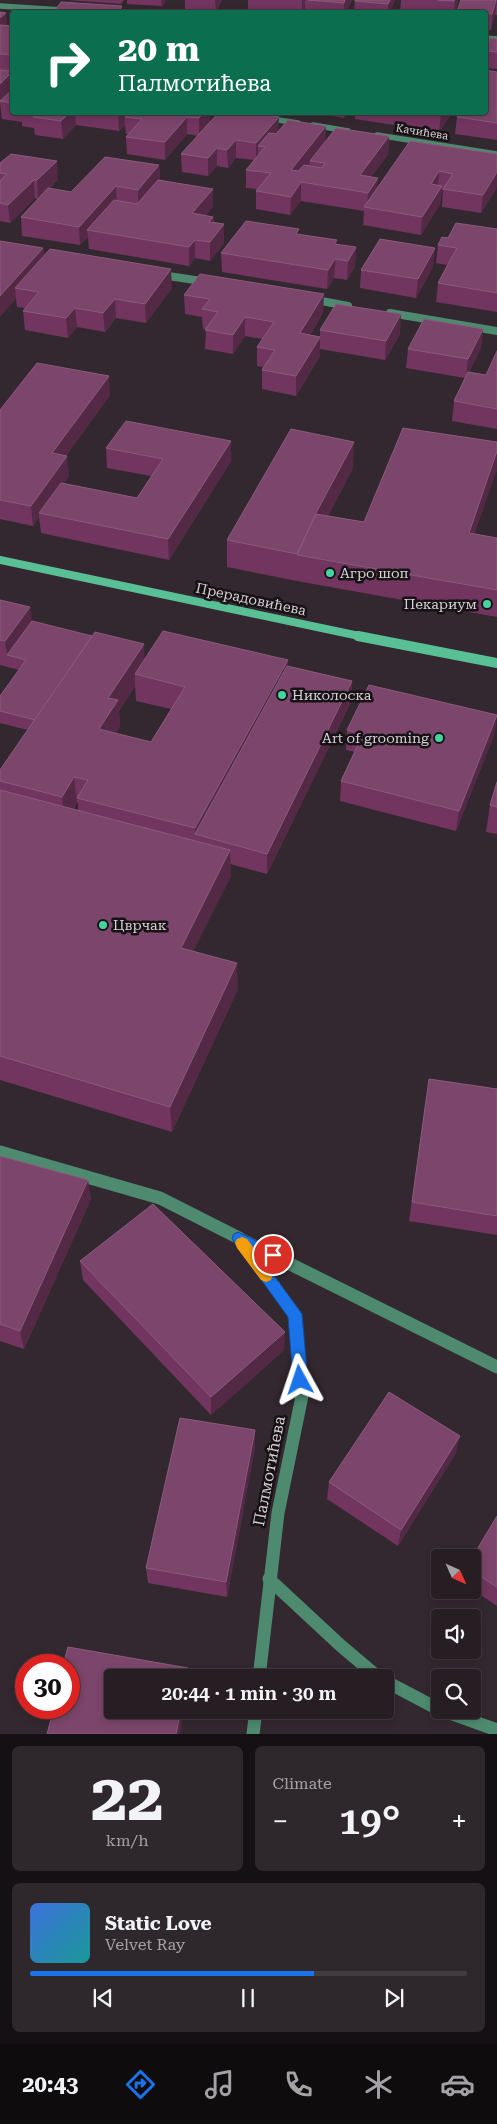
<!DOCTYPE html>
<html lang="en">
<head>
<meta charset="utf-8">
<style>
  body { margin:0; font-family:"Roboto Serif",serif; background:#2e272b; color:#f1f3f6; height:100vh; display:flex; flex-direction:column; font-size:19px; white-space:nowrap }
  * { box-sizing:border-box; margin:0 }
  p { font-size:16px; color:#a4a2a6 }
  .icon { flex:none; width:28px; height:28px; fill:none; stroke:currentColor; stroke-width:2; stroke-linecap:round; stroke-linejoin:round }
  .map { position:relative; height:1734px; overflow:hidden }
  .panel { display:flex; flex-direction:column; gap:12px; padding:12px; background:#151013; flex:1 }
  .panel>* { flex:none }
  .guide { position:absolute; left:10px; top:10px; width:478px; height:105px; border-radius:5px; box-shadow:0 2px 8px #0003,0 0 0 1px #423c41; background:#0b6e4f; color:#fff; overflow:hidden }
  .needle { width:32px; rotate:135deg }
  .buttons { position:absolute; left:431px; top:1549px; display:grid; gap:10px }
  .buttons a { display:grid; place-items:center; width:50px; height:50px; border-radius:5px; background:#261e23; box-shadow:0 2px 8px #0003,0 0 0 1px #423c41; font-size:25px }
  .speed { position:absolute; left:15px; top:1654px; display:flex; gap:10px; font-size:25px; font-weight:700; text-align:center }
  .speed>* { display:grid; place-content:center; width:65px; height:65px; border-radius:50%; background:#261e23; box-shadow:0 2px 8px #0003,0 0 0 1px #423c41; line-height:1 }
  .speed .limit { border:8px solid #d22; background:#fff; color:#111 }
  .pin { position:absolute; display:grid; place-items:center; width:42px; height:42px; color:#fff; margin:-21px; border:2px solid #fff; border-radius:50%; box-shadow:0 1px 5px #0007 }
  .me { position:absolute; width:55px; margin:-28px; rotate:355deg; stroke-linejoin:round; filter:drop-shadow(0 0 4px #0008) }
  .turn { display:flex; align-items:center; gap:18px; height:105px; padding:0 25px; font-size:22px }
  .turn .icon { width:65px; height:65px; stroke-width:2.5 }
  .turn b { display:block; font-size:35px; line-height:42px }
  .big { font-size:38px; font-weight:600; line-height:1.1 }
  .panel .card { flex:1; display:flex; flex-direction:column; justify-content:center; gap:8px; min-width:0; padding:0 18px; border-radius:8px; background:#2e272b }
  .panel .dial { align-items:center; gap:0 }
  .dial b { font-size:65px; line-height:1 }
  .song { display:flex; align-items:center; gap:15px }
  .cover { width:60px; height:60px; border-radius:8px; background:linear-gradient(135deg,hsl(220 70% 55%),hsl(180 70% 35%)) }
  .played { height:5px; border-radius:2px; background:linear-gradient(90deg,#1a73e8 65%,#423c41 65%) }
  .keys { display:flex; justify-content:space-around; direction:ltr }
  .heat { display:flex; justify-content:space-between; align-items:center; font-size:28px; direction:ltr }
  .panel .tiles { flex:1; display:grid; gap:12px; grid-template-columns:1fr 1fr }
  .card:last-child { grid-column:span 2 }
  .trip { position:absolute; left:104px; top:1669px; width:290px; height:50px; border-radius:5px; background:#261e23; box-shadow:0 2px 8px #0003,0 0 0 1px #423c41; font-weight:600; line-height:50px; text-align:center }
  .tabs { display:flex; height:80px; justify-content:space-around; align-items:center; background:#0f0c0e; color:#a4a2a6 }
  .tabs .icon { width:35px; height:35px }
  .tabs .active { color:#1a73e8 }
  .tabs b { font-size:22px; color:#f1f3f6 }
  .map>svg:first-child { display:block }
</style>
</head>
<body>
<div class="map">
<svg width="497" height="1734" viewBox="0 0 497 1734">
  <rect width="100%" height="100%" fill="#33282f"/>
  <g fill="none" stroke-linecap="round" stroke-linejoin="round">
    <g stroke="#4d8a6f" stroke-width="5.5">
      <polyline points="0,6 95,12"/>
      <polyline points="485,38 497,39"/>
      <polyline points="266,118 298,123"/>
      <polyline points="313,125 348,131"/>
      <polyline points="377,135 497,154"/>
      <polyline points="158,274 169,276"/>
    </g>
    <g stroke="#4d8a6f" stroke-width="8">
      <polyline points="162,275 208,282"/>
      <polyline points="311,299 348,306"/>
      <polyline points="390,313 497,331"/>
    </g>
    <g stroke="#4d8a6f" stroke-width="13">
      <polyline points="0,1152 160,1198 239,1238 295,1315 302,1396 278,1513 259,1678"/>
      <polyline points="242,1240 497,1367"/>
      <polyline points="269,1579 340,1645 379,1678"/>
      <polyline points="385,1681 440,1710"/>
      <polyline points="441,1710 497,1730"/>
      <polyline points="253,1734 256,1710"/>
    </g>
    <polyline stroke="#59bf95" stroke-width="8" points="0,560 364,637"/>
    <polyline stroke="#59bf95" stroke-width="10" points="358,636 497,663"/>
  </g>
  <g fill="#71355f" fill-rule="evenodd">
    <polygon points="68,0 124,0 121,4"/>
    <polygon points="127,0 166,0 162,6 127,4"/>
    <polygon points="185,0 222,0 216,12 185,9"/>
    <polygon points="248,0 352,0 346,12 305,12 305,9 303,12 248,12"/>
    <polygon points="355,0 395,0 390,12 354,12"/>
    <polygon points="401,0 458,0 455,12 400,12"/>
    <polygon points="461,0 497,0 497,15 495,15 491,30 485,30 485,12 457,12"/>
    <polygon points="0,9 0,12 7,26 12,26 12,112 209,112 210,123 279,131 325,142 389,136 388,154 371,177 377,188 497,154 497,187 481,213 442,207 443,190 442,190 440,204 421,235 363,225 364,211 301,201 290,215 256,209 256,191 257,189 246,188 246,170 254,160 236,158 228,168 217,166 208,176 182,172 181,154 198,136 187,134 165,160 127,154 126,137 128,134 126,134 125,125 119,131 76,125 63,139 35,135 34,128 22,126 22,122 2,119 0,103"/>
    <polygon points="497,39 497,69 485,68 486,51"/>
    <polygon points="497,72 497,140 455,134 457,117"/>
    <polygon points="311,112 348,112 344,118"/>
    <polygon points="355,112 453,112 439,132 355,119"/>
    <polygon points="0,163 58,179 49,189 71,192 159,165 160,181 213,189 213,207 206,215 213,217 214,222 224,224 224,243 210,261 195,258 189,266 89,249 88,237 80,245 22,236 21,217 38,199 35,198 10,223 0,221"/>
    <polygon points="497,229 497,312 436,302 438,283 447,265 436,263 438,245 448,238"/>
    <polygon points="299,234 337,240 337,244 356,247 355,266 347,280 334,278 327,289 222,272 221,253"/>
    <polygon points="0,241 43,248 44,256 172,288 146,323 116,318 105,332 77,327 68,338 25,330 23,311 25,308 17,307 16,299"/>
    <polygon points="433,267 416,298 360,288 361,270"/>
    <polygon points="184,295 323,313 310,335 320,337 320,330 400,334 385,360 320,349 320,356 296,396 262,389 262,370 263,367 257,366 257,347 262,339 245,336 233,354 205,349 206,329 203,329 202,317 185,314"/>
    <polygon points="483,329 481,348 469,372 486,375 497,351 497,429 452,421 454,401 465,378 406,368 408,349"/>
    <polygon points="110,395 66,456 69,476 63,483 137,498 151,476 107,468 106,448 231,441 231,461 169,560 41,533 39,517 33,526 0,519 0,410"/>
    <polygon points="497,451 497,469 474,534 497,538 497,617 297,581 227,567 227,540 353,468 328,516 364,522"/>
    <path d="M0 600 32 621 145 659 287 666 352 681 351 702 267 874 230 864 231 876 193 951 238 989 172 1132 0 1080V770L28 730 0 723V696L19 670 0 665ZM135 686 136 701 171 709 151 742 116 733 120 726 119 711ZM77 803H78V810L74 809Z"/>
    <polygon points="497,715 494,735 456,831 340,801 341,781 355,752 346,750 347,730"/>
    <polygon points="497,782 497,834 486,832 490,805"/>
    <polygon points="429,1079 497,1089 497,1235 409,1221"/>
    <polygon points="0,1156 91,1199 24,1349 0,1341"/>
    <polygon points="80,1261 284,1350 211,1415 83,1280"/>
    <polygon points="255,1430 255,1447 227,1597 148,1583 146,1568"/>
    <polygon points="456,1453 398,1546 327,1499 329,1482"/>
    <polygon points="497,1516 497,1606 472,1589 472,1558"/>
  </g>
  <g fill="#532946">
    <polygon points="161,0 166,0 162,6"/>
    <polygon points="215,0 222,0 216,12"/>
    <polygon points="302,0 305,0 305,9 304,12 302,12"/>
    <polygon points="345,0 352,0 346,12 344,12 344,3"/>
    <polygon points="390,0 395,0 390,12 388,12 388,4"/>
    <polygon points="455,0 458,0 455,12 454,12"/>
    <polygon points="497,0 495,15 491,30 492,14"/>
    <polygon points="122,6 122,12 118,12"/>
    <polygon points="0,9 1,17 6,13 8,29 0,36"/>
    <polygon points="12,72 12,91 0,101 0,103 0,84"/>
    <polygon points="70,112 75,112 76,125 63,139 61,121"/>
    <polygon points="120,112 136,112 125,117 125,125 119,131 118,114"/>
    <polygon points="204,112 209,112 210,123 199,136 199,118"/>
    <polygon points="344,112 348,112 344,118"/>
    <polygon points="442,112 453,112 439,132 441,114"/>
    <polygon points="187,117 187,134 165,160 165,142"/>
    <polygon points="279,117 278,134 265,147 258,146 258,158 256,161 256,143"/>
    <polygon points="326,126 325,144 310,161 310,163 290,188 291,170"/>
    <polygon points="389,136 388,154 360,192 360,175"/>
    <polygon points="236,140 236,158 228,168 227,150"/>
    <polygon points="217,148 217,166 208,176 208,158"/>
    <polygon points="57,161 58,179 38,199 37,180"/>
    <polygon points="159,165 160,183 138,208 138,190"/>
    <polygon points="439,171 438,189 431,184"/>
    <polygon points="497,172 497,187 481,213 483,195"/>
    <polygon points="378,178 377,197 367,207 368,193"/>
    <polygon points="34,180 35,198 10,223 8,205"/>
    <polygon points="301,182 301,201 290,215 291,197"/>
    <polygon points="116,186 117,205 87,230 88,237 80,245 79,227"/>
    <polygon points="442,186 440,204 421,235 422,217"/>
    <polygon points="213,189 213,207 193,231 192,213"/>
    <polygon points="213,217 214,235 209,222"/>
    <polygon points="224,224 224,243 210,261 210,242"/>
    <polygon points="195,240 195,258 189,266 189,247"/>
    <polygon points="337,240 334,278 327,289 328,270 334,244"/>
    <polygon points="356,247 355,266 347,280 348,261"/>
    <polygon points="43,248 45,267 15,288 16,299 0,317 0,296"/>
    <polygon points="435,248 433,267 416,298 418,279"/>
    <polygon points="171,269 172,288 146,323 145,304"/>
    <polygon points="324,294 323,313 299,352 300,333"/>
    <polygon points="115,299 116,318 105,332 103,313"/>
    <polygon points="75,308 77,327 68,338 66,318"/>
    <polygon points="401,314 400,334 385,360 386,341"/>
    <polygon points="245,317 245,336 233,354 233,335"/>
    <polygon points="483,329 481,348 466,379 468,359"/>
    <polygon points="320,337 320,356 296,396 296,376"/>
    <polygon points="109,376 110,395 54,473 52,453"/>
    <polygon points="231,441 231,461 169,560 168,539"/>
    <polygon points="354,442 353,468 315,540 297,555 297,581 297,554 316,513"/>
    <polygon points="497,451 497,469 466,559 469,533"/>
    <polygon points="67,456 69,476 42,514 39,513 39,517 33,526 31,506"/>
    <polygon points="30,607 34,634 7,655 5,641"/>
    <polygon points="144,644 145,670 135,674 135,686 119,711 120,726 102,756 99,729 108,698"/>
    <polygon points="288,660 287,686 195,834 195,828"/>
    <polygon points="352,681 351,702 267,874 267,854"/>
    <polygon points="497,715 494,735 456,831 459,811"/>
    <polygon points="74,777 77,803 65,823 62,797"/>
    <polygon points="230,850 231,876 182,974 181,948"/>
    <polygon points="237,963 238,989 172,1132 170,1107"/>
    <polygon points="88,1180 91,1199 24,1349 20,1331"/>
    <polygon points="285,1332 284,1350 211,1415 211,1397"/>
    <polygon points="255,1430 255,1447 227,1597 226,1582"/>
    <polygon points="460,1436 456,1453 398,1546 401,1530"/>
    <polygon points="188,1668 189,1678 186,1678"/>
    <polygon points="181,1710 184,1710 180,1734 176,1734"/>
  </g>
  <g fill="#7c456b" stroke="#8a5b7c">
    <polygon points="308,0 345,0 344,3"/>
    <polygon points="355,0 390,0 388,4 355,1"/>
    <polygon points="438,0 455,0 454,1"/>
    <polygon points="461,0 496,0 492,14 485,13 485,12 457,11"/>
    <polygon points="61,2 122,6 118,12 54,12"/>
    <polygon points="223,11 241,12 222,12"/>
    <polygon points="0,12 6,13 0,18"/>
    <polygon points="0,25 12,26 12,30 11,31 12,31 12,55 0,54"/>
    <polygon points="490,38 497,39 497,52 486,51"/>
    <polygon points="0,70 12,71 12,72 0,84"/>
    <polygon points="485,70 497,72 497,123 457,117 460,112 485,112"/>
    <polygon points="12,90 12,103 0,101"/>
    <polygon points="38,112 70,112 61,121 33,117"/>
    <polygon points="129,112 204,112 199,118 187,117 165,142 126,137 142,119 125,117"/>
    <polygon points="219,112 252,112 279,117 256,143 236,140 227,150 217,148 208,158 181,154"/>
    <polygon points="428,112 442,112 441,114"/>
    <polygon points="288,120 326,126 291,170 298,171 304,165 322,168 325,163 310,161 336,128 389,136 360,175 378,178 368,193 301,182 291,197 256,191 271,173 246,170 265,147 258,146 269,133 276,134"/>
    <polygon points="410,141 497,154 497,172 483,195 443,189 453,174 439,171 431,184 442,186 422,217 364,207"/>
    <polygon points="11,154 57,161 37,180 34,180 8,205 0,203 0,181 7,174 0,173 0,163"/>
    <polygon points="105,157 159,165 138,190 116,186 79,227 21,217 48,188 71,192"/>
    <polygon points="158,180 213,189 192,213 213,217 209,222 224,224 210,242 195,240 189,247 87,230 114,200 137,204"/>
    <polygon points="246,221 299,229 296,234 337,240 334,244 356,247 348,261 335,259 328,270 221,253"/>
    <polygon points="456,223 497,229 497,247 496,249 497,250 497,293 438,283 457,248 438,245 442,237 448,238"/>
    <polygon points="380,239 435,248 418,279 361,270"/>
    <polygon points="0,241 43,248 0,296"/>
    <polygon points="50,249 171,269 145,304 115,299 103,313 75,308 66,318 23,311 39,292 15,288"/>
    <polygon points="200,274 324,294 300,333 320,337 296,376 262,370 275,350 257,347 274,322 245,317 233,335 205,330 218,312 202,309 210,299 184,295"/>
    <polygon points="336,304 401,314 386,341 320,330"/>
    <polygon points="424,319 483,329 468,359 408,349"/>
    <polygon points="497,351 497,409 454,401 468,372 486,375"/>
    <polygon points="37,363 109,376 52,453 67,456 31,506 0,500 0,410"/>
    <polygon points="126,421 231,441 168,539 39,513 61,483 137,498 163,459 106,448"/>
    <polygon points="403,428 497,442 497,451 469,533 497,538 497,590 297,555 316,514 364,522"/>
    <polygon points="291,429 354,442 316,513 297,554 227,540"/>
    <polygon points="0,600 30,607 5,641 0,640"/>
    <polygon points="32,621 92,636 35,720 0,711 0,696 26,660 7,655"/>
    <polygon points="163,631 288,660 195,828 77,798 88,780 74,777 62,797 0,781 0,770 95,632 144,644 108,698 118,700 99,729 151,742 185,687 135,674"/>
    <polygon points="287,666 352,681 267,854 195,834"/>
    <polygon points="369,685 497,715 459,811 341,781 363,734 347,730"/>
    <polygon points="497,782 497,807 490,805"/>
    <polygon points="0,790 230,850 181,948 237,963 170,1107 0,1056"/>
    <polygon points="429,1079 497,1089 497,1216 412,1202"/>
    <polygon points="0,1156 88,1180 20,1331 0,1324"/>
    <polygon points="153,1204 285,1332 211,1397 80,1261"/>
    <polygon points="389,1392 460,1436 401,1530 329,1482"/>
    <polygon points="180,1418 255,1430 226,1582 146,1568"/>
    <polygon points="497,1516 497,1587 472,1571 472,1558"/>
    <polygon points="68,1647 188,1668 186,1678 112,1678 112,1710 181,1710 176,1734 47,1734 54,1708 69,1708 69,1665 63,1665"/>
  </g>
  <polygon fill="#1a73e8" stroke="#114b97" points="238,1232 278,1251 280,1255 278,1260 273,1261 259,1255 302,1314 308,1380 305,1385 300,1387 295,1385 293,1380 288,1317 234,1242 232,1238 234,1234"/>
  <polygon fill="#f59e0b" points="242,1237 247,1239 271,1271 273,1275 271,1280 266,1282 261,1280 237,1248 235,1243 237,1239"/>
  <g fill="#45d49f" stroke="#171215" stroke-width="2">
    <circle cx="330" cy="573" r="5"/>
    <circle cx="487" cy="604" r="5"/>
    <circle cx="282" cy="695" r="5"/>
    <circle cx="439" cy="738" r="5"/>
    <circle cx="103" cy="925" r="5"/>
  </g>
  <g text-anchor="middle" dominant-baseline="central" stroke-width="5" stroke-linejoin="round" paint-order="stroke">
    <g font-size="11" fill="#d6cfd3" stroke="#171215">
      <text transform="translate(422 132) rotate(9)">Качићева</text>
    </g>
    <g font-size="14" fill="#d6cfd3" stroke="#171215" text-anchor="start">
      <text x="340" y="573">Агро шоп</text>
      <text x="477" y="604" text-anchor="end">Пекариум</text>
      <text x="292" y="695">Николоска</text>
      <text x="429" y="738" text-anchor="end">Art of grooming</text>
      <text x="113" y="925">Цврчак</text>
    </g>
    <g font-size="14" fill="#d6cfd3" stroke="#171215">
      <text transform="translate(251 599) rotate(12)">Прерадовићева</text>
    </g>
    <g font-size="16" fill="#d6cfd3" stroke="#171215">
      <text transform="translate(269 1471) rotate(-79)">Палмотићева</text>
    </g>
  </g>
</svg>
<div class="buttons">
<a><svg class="needle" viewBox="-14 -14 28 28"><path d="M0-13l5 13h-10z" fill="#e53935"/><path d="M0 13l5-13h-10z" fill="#a4a2a6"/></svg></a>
<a><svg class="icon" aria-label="sound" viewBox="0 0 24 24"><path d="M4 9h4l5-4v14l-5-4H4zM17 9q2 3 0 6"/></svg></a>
<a><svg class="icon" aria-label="search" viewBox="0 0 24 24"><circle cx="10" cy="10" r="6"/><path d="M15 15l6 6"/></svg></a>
</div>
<div class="speed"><div class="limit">30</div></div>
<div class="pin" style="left:273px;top:1255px;background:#d93025"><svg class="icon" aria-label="arrive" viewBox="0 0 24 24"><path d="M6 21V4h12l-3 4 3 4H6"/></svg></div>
<svg class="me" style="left:300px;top:1380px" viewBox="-20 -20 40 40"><path d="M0-17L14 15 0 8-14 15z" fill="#1a73e8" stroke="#fff" stroke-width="4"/></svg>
<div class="trip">20:44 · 1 min · 30 m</div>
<div class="guide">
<div class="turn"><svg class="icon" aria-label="right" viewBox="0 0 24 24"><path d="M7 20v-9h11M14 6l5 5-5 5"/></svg><div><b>20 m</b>Палмотићева</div></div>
</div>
</div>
<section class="panel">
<div class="tiles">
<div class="card dial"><b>22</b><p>km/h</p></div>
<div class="card"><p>Climate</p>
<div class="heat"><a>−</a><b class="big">19°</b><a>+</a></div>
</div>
<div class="card">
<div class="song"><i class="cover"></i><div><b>Static Love</b><p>Velvet Ray</p></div></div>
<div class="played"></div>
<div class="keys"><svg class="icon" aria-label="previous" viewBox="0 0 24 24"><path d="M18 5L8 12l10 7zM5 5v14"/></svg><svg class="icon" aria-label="pause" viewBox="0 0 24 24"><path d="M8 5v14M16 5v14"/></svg><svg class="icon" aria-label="next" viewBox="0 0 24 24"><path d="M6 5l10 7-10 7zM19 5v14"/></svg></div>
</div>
</div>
</section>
<nav class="tabs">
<b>20:43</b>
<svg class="icon active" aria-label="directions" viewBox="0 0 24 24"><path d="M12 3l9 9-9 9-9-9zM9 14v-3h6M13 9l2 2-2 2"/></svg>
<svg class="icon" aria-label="music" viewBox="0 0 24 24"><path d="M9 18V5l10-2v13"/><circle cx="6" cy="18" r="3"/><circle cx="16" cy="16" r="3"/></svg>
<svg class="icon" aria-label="phone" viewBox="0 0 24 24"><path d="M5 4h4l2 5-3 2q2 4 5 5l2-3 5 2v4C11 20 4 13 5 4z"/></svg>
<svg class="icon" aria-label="climate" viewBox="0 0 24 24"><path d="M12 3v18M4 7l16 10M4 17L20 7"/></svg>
<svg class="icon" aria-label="car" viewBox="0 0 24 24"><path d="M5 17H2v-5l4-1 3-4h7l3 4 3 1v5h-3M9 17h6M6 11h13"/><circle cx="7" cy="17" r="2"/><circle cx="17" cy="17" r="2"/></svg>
</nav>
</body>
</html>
